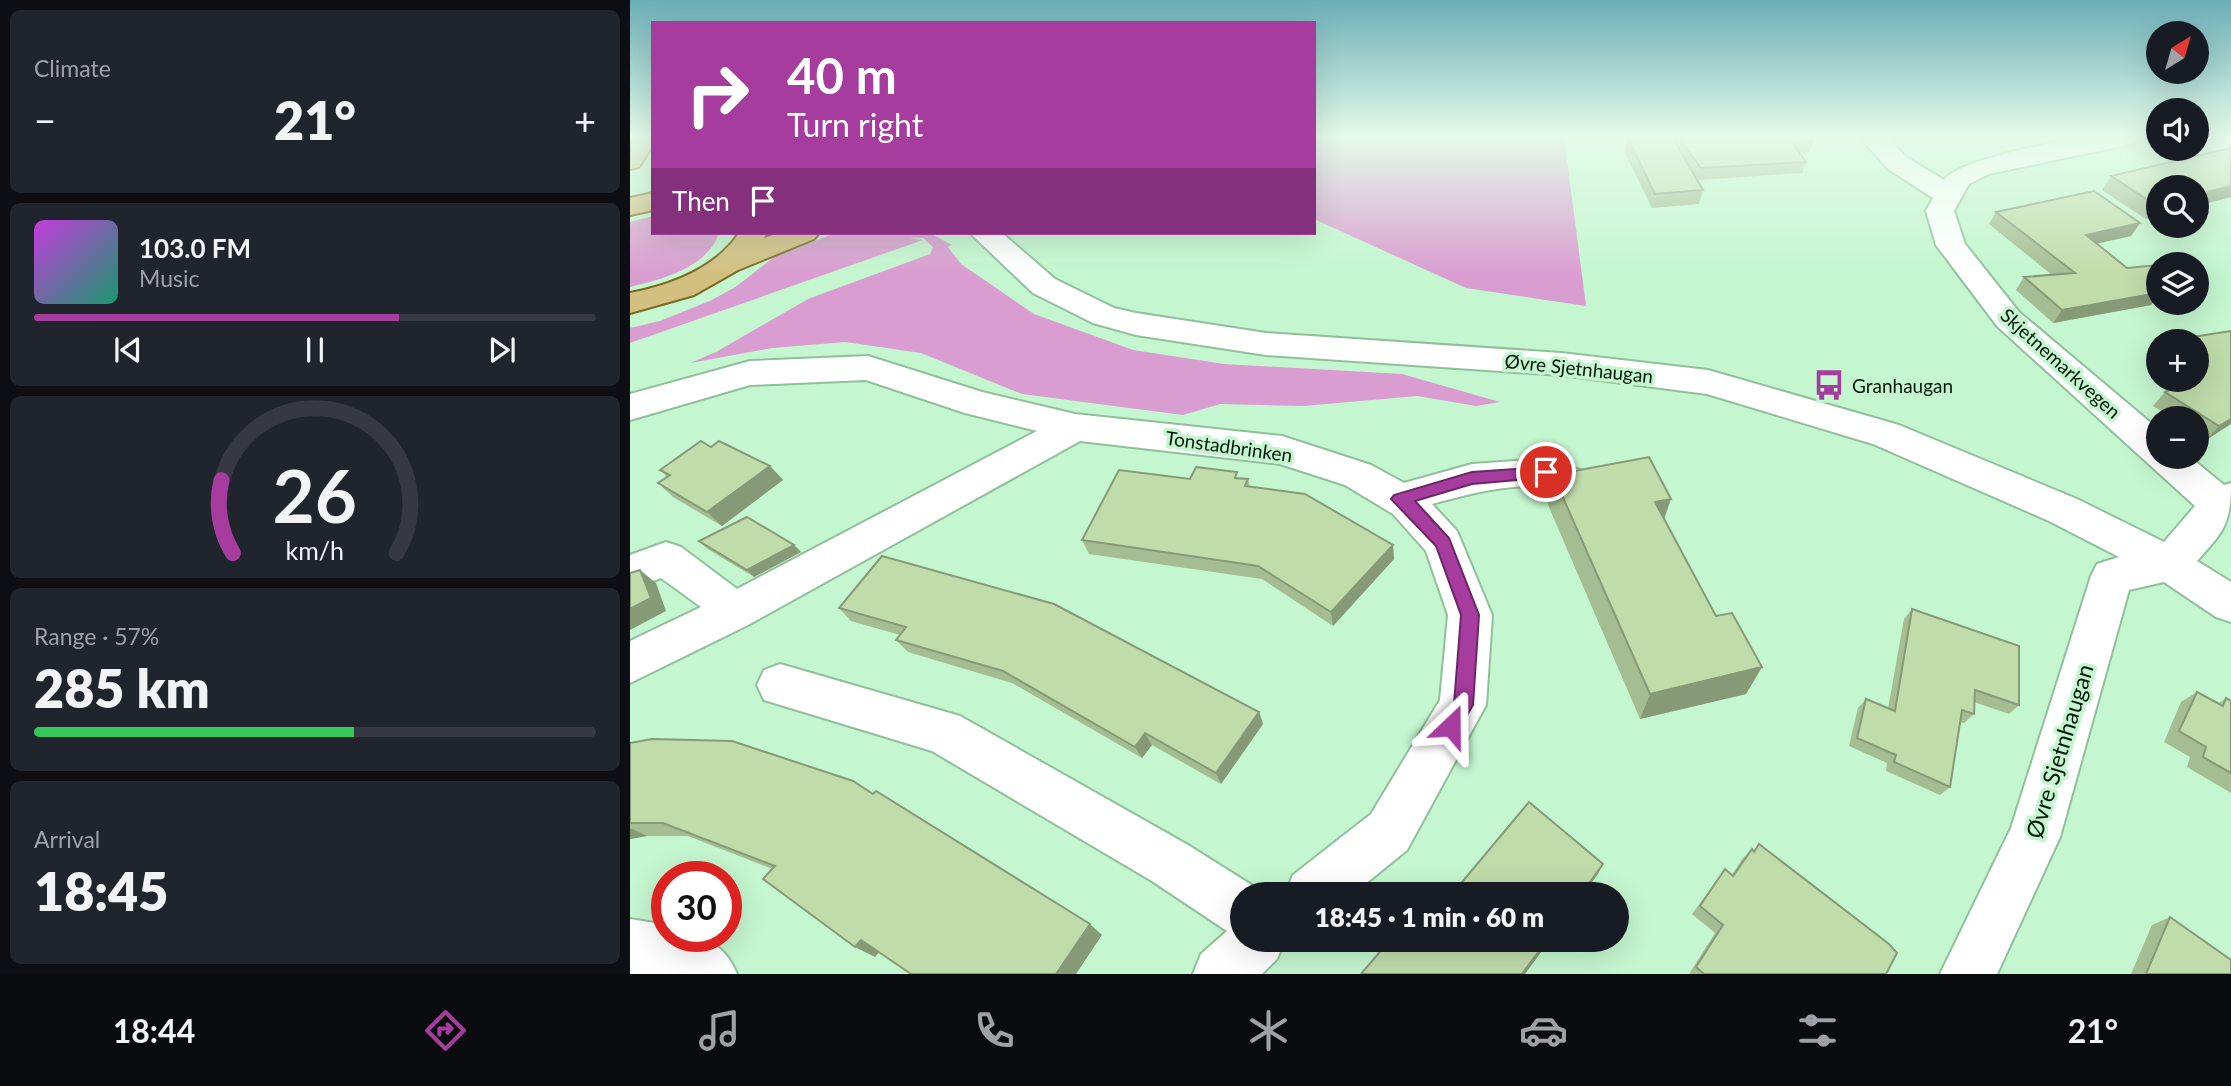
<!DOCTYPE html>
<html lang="en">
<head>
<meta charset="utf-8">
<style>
  body { margin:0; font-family:Lato,sans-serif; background:#20242c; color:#f1f3f6; height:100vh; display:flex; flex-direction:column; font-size:26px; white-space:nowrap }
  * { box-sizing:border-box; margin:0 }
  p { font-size:23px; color:#9ea1a6 }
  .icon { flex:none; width:38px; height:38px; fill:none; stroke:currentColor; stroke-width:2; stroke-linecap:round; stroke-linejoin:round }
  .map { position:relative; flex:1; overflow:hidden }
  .panel { display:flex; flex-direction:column; gap:10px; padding:10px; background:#0d0f14; width:630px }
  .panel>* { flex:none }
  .hud { position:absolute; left:21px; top:21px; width:665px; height:214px; border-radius:0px; box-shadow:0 7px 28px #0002; background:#a63c9d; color:#fff; overflow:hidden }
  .needle { width:46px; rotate:37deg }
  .tools { position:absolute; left:1516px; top:21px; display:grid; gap:14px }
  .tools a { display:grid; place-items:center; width:63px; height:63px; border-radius:50%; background:#171b24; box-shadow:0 7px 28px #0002; font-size:35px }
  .speed { position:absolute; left:21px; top:861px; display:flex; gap:14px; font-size:35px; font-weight:700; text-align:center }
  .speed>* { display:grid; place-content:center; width:91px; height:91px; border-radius:50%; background:#171b24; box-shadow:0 7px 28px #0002; line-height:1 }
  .speed .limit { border:10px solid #d22; background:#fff; color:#111 }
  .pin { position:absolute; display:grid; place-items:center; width:60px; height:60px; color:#fff; margin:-30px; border:4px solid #fff; border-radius:50%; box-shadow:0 2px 7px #0007 }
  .me { position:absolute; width:77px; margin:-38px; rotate:23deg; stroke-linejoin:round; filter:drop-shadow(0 0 5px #0008) }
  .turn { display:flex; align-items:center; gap:24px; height:147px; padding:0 21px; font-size:32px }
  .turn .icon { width:91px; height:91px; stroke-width:2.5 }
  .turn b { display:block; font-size:49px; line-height:60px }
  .then { display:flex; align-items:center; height:66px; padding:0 21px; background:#0003; gap:14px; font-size:26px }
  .big { font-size:52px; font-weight:800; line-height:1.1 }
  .panel .widget { flex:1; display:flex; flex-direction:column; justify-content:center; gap:10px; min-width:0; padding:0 24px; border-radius:10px; background:#20242c }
  .panel .dial { align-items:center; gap:0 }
  .dial svg { height:182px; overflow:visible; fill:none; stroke:#363941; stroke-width:7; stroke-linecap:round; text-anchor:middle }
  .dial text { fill:#f1f3f6; stroke:none }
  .song { display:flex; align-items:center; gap:21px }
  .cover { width:84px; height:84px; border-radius:10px; background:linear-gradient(135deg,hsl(290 70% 55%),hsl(160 70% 35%)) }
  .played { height:7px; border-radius:4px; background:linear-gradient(90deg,#a63c9d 65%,#363941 65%) }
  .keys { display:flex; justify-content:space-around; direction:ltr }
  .heat { display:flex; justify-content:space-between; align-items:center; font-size:38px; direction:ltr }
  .charge { height:10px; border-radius:5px; background:linear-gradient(90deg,#34c759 57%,#363941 0) }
  .trip { position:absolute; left:600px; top:882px; width:399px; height:70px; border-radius:35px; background:#171b24; box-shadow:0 7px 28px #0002; font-weight:800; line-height:70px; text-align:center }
  .tab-bar { display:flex; height:112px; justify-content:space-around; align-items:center; background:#090b0e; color:#9ea1a6 }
  .tab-bar .icon { width:49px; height:49px }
  .tab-bar .active { color:#a63c9d }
  .tab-bar b { font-size:32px; color:#f1f3f6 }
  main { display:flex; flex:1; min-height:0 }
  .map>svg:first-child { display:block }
</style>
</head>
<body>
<main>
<section class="panel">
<div class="widget"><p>Climate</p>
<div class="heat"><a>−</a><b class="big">21°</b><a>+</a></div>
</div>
<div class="widget">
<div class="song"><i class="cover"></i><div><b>103.0 FM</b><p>Music</p></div></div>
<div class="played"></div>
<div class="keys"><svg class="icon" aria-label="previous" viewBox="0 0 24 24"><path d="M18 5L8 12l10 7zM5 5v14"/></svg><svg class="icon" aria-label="pause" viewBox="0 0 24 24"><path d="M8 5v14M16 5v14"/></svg><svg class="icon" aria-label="next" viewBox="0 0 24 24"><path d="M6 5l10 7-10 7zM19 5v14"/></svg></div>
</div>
<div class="widget dial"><svg viewBox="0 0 100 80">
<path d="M14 69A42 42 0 1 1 86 69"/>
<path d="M14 69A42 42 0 0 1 9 37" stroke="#a63c9d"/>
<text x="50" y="56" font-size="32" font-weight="700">26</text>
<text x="50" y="72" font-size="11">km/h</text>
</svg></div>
<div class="widget"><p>Range · 57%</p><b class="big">285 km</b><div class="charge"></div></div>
<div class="widget"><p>Arrival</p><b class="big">18:45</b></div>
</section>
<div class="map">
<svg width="1601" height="974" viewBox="0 0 1601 974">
  <rect width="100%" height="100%" fill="#c4f6cf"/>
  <g fill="#da9dd1">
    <polygon points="684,137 934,137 956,306 836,288 684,219"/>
    <path d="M23 216V233H89C77 268 33 279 0 287V222Z"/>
    <polygon points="205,233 300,233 322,245 318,247 331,264 404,314 503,350 594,364 772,374 870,402 846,406 787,396 673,406 590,404 553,415 392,394 291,353 215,342 142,348 60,363 86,352 178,299 300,254 303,247 293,238 279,238 293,240 0,343 0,328 30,321 82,300 107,286 144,257"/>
  </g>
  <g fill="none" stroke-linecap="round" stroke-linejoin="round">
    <defs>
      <g id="minor">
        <path d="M1230 137H1258L1276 157 1314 180C1327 160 1432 140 1459 137 1475 136 1492 137 1509 137L1505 142 1496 145 1359 174 1339 184 1324 211 1335 244 1389 312 1528 429V457H1560L1594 485 1601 483C1601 524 1594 531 1567 561L1601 582V622L1586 617 1534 582 1499 590 1430 837 1367 974H1310L1381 828 1461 576 1467 564 1489 557 1419 521 1243 444 1077 394 931 375 636 355 506 335 463 323 403 293 340 233H372L425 279 484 308 506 313 636 333 931 353 1078 370 1269 425 1447 499 1534 542 1565 506 1367 326 1306 245 1296 211 1303 198 1258 169Z"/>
        <path d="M238 356 352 392 445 414 652 436 741 465 774 483 842 464 916 459 956 472 961 482 956 492C938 498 931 489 914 487 880 483 835 495 802 504L827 531 862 615 856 705 777 850 723 894H655L663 875 741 814 810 700 818 615 796 551 763 514 715 485 650 464 450 441 118 625 0 683V641L71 607 31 578 0 589V555L36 542 51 547 107 589 407 431 335 413 236 380 120 385 0 420V394L120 361Z"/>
        <polygon points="150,664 330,716 558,845 631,891 632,894 612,894 612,940 655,940 647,959 632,974 563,974 571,954 597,931 522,881 302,751 134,700 127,685 134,670"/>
        <path d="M0 919 37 925V936C71 936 93 940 107 974H0Z"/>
      </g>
      <g id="major">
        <polygon points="2,137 23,137 23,145 9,167 0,169"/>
        <polygon points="23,193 23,210 0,215 0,198"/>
        <path d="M109 233H137L134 238 149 233H189L184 239 108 270 64 295 0 313V293C41 285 85 269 109 233Z"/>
      </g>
    </defs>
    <use href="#minor" stroke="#90c09b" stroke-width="4"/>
    <use href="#major" stroke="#786a20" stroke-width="4"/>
    <use href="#minor" fill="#fff" fill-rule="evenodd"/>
    <use href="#major" fill="#d3c081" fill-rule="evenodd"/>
  </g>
  <g fill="#a5bd92">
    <polygon points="997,137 1183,137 1184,141 1179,152 1170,153 1176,162 1172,173 1068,180 1062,171 1073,190 1069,204 1022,208 994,151"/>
    <polygon points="1601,148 1601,197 1566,206 1566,187 1528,187 1528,216 1516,219 1472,190 1481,176"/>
    <polygon points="1366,212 1510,223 1501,236 1467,243 1497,268 1528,265 1528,297 1521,305 1423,323 1386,290 1394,277 1422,275 1359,224"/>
    <polygon points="1601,331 1601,424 1576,440 1566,434 1566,418 1543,418 1523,406 1535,392 1554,382 1552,380 1566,380 1566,341"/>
    <polygon points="81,447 140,466 153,480 92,526 43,497 28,483 37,477 30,470"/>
    <polygon points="923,475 1034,518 1086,616 1132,667 1116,694 1010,719 918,505"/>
    <polygon points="608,478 618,479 620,487 763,545 764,559 703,626 632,579 459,554 452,540 560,479"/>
    <polygon points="69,541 164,545 171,552 124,577 76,548"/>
    <polygon points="209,608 629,712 633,724 591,784 522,745 512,758 382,683 278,652 266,640 270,635 221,621"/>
    <polygon points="1282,609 1389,705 1379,714 1344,702 1344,714 1334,723 1330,722 1320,787 1310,795 1256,771 1257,763 1219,746 1228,708 1236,699 1258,709 1274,619"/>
    <polygon points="1567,692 1588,704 1596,698 1601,701 1601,793 1557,767 1560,757 1534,742 1551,702"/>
    <polygon points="0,743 472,935 249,952 245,957 142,869 58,836 17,836 0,839"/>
    <polygon points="1129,844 1256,974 1059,974 1085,933 1062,914 1095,869 1102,875 1113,858 1122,849 1124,851"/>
    <polygon points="1540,917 1601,974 1501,974 1522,925"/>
  </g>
  <g fill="#869a77">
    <polygon points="1601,186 1601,197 1566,206 1566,195"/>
    <polygon points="1528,204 1528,216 1516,219 1526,205"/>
    <polygon points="1510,223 1501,236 1448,248 1456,235"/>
    <polygon points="1528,293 1528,297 1521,305 1423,323 1432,310"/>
    <polygon points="1601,419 1601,424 1576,440 1589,426"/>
    <polygon points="140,466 153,480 92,526 77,512"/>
    <polygon points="1041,499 1031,528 1025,502"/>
    <polygon points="164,545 171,552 124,577 117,570"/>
    <polygon points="763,545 764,559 703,626 701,612"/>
    <polygon points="10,570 26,583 36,611 0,630 0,609"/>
    <polygon points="1132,667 1116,694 1010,719 1020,694"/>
    <polygon points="629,712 633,724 591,784 586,773"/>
    <polygon points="515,733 522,745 512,758 505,747"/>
    <polygon points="0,828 17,836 0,839"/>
    <polygon points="973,864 968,874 953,894 951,894"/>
    <polygon points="460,924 472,935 446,974 426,974"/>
    <polygon points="231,940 251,950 245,957 225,947"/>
    <polygon points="917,940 920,940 895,974 892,974"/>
  </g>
  <g fill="#c0dcaa" stroke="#869a77" stroke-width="2">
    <polygon points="997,137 1042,137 1073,190 1025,194"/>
    <polygon points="1048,137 1183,137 1184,141 1162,142 1176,162 1071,168"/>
    <polygon points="1601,148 1601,186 1566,195 1566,187 1528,187 1528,204 1526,205 1481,176"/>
    <polygon points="1464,191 1510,223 1456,235 1497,268 1528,265 1528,293 1432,310 1394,277 1445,273 1366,212"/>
    <polygon points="1601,331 1601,419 1589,426 1535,392 1557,380 1566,380 1566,375 1571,372 1566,368 1566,341 1536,341"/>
    <polygon points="71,441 81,447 89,441 140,466 77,512 28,483 40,475 30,470"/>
    <polygon points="1019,457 1041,499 1025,502 1086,616 1102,613 1132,667 1020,694 923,475"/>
    <polygon points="566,467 607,472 605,478 618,479 615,486 675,494 763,545 701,612 628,566 452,540 489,470 560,479"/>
    <polygon points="117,517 164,545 117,570 69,541"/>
    <polygon points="252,556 424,604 629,712 586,773 515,733 505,747 373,671 266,640 276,627 209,608"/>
    <polygon points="10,570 21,598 0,609 0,573"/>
    <polygon points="1282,609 1389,646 1389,705 1345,690 1344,714 1332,710 1320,787 1264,762 1266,755 1227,738 1236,699 1265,711"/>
    <polygon points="1567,692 1593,706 1596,698 1601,701 1601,773 1573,757 1576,747 1549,731"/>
    <polygon points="22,739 102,741 223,781 243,794 246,791 460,924 426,974 281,974 231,940 225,947 133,879 145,866 33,823 0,823 0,743"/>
    <polygon points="899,802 973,864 951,894 822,894"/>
    <polygon points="1129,844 1259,944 1267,953 1256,974 1074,974 1066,967 1093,925 1070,906 1095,869 1103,876 1122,849 1124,852"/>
    <polygon points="1540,917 1601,960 1601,974 1516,974"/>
    <polygon points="760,940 917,940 892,974 731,974"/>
  </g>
  <linearGradient id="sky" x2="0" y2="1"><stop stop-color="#6baeb6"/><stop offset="0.5" stop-color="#e4fbe9"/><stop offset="1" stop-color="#e4fbe9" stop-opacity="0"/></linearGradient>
  <rect width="1601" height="274" fill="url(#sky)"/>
  <polygon fill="#a63c9d" stroke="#6c2766" stroke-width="2" points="916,467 922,468 922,477 842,484 785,501 819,538 849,615 843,705 827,733 821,736 814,733 811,726 824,704 831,615 806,546 761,499 764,495 842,472"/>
  <defs>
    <symbol id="bus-bare" viewBox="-9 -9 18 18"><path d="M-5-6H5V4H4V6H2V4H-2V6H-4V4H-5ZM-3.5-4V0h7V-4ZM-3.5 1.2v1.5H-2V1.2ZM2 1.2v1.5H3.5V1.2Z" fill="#a63c9d" stroke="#c4f6cf" stroke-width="2.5" paint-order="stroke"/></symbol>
  </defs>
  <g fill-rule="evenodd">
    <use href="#bus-bare" x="1177" y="363" width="44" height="44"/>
  </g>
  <g text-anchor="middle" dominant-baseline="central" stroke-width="7" stroke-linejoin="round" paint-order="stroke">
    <g font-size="19" fill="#051709" stroke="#c4f6cf">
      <text transform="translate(1431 363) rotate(42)">Skjetnemarkvegen</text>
      <text transform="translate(949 368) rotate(6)">Øvre Sjetnhaugan</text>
      <text transform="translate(599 446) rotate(8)">Tonstadbrinken</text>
    </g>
    <g font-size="19" fill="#051709" stroke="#c4f6cf" text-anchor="start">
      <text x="1222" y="385">Granhaugan</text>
    </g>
    <g font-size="23" fill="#051709" stroke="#c4f6cf">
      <text transform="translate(1429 751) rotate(-73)">Øvre Sjetnhaugan</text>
    </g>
  </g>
</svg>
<div class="tools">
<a><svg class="needle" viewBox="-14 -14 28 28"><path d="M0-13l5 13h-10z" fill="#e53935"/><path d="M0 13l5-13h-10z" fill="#9ea1a6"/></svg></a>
<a><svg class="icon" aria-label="sound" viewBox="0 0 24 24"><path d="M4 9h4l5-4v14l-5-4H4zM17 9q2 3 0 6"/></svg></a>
<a><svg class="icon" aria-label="search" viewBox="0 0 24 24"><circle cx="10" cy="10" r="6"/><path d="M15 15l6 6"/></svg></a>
<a><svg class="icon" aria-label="layers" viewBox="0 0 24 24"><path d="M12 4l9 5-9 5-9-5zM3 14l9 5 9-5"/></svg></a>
<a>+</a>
<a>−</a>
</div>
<div class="speed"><div class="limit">30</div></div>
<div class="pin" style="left:916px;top:472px;background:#d93025"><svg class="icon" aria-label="arrive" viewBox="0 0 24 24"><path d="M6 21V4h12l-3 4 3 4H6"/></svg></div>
<svg class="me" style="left:821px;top:726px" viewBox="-20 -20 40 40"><path d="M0-17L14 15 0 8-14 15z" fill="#a63c9d" stroke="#fff" stroke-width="4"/></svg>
<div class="trip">18:45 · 1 min · 60 m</div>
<div class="hud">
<div class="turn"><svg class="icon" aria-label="right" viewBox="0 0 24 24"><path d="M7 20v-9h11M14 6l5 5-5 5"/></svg><div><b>40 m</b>Turn right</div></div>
<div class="then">Then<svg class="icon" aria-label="arrive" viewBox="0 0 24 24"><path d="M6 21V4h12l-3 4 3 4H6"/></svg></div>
</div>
</div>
</main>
<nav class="tab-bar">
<b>18:44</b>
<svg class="icon active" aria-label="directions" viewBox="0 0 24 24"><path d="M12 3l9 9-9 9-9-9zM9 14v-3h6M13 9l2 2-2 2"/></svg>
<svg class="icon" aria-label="music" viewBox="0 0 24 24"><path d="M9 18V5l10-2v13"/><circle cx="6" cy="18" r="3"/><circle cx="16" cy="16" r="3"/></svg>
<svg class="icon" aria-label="phone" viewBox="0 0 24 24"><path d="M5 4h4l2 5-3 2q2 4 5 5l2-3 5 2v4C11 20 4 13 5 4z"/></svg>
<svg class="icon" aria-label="climate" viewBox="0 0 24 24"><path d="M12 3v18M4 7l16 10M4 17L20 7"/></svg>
<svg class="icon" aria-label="car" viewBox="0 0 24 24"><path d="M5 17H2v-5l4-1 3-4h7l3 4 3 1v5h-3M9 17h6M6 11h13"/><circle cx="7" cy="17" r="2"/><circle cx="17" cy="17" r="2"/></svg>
<svg class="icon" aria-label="filters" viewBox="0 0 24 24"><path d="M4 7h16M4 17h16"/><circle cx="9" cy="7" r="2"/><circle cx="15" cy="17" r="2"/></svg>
<b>21°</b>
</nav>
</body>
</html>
